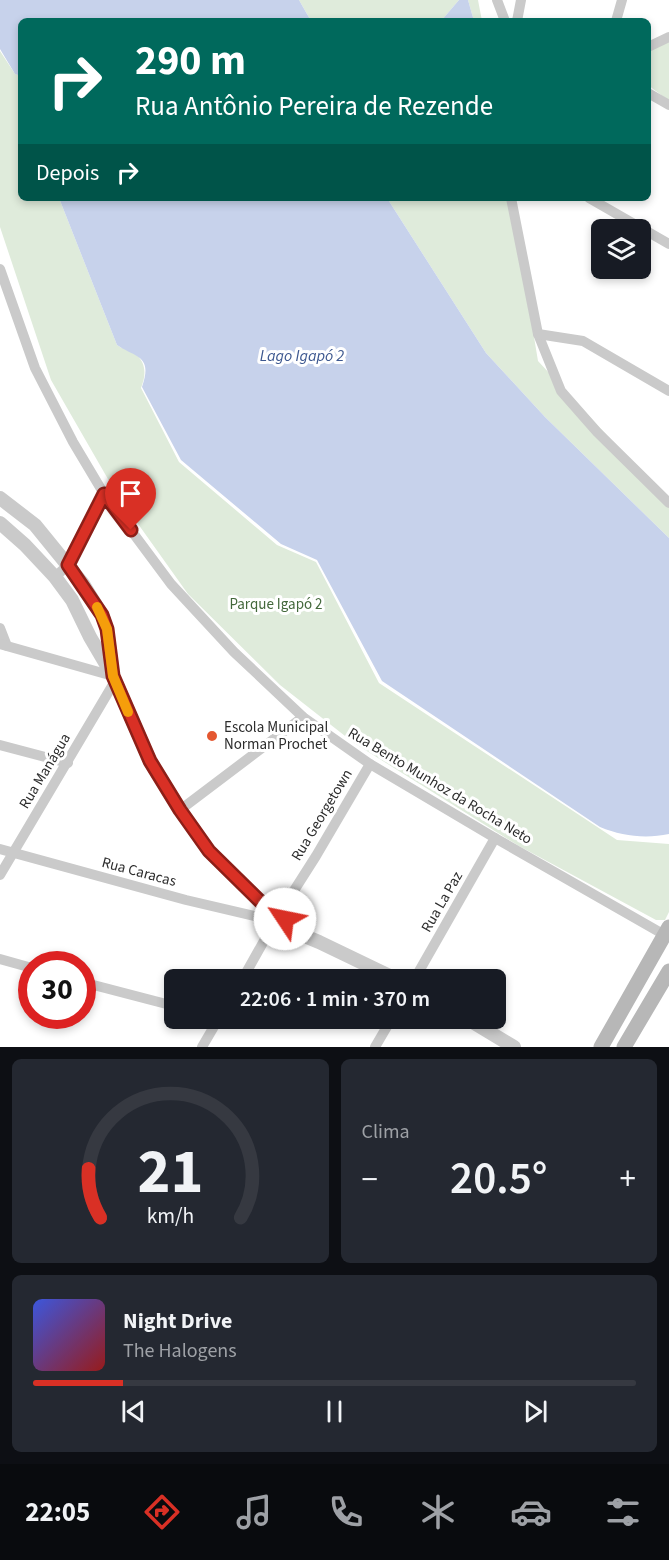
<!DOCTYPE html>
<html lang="pt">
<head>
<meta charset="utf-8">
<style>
  body { margin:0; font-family:"Source Sans 3",sans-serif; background:#242831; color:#f1f3f6; height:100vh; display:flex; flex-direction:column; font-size:22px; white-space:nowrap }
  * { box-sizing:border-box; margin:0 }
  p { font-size:20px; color:#9ea1a6 }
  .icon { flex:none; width:33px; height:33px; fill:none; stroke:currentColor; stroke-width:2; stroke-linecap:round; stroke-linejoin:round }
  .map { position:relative; height:1047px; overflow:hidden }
  .side { display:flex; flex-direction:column; gap:12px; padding:12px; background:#0d0f14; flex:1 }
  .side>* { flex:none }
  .hud { position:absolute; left:18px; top:18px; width:633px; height:183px; border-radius:9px; box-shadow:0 3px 9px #0003; background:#00695c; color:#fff; overflow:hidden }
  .tools { position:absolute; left:591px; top:219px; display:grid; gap:12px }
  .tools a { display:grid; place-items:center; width:60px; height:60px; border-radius:9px; background:#171b24; box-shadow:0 3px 9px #0003; font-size:30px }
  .speed { position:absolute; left:18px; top:951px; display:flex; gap:12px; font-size:30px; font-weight:700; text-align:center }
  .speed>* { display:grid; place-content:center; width:78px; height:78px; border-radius:50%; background:#171b24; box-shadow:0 3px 9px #0003; line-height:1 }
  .speed .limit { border:9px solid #d22; background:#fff; color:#111 }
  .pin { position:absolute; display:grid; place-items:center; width:51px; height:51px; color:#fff; margin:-62px -26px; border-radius:50% 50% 50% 0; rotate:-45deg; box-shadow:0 0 6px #0007 }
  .pin .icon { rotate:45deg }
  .me { position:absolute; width:66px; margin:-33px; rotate:304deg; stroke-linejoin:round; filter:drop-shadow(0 0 4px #0008) }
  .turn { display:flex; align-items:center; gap:21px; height:126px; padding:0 18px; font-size:27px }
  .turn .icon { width:78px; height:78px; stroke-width:2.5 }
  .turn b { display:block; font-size:42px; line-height:51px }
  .then { display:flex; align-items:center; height:57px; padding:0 18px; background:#0003; gap:12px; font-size:22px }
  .big { font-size:45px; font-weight:600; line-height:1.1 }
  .side .card { flex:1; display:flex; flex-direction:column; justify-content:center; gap:9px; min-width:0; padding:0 21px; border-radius:9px; background:#242831 }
  .side .dial { align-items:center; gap:0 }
  .dial svg { height:156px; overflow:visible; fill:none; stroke:#363941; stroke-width:7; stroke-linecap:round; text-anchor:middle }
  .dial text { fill:#f1f3f6; stroke:none }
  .song { display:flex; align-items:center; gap:18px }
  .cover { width:72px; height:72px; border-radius:9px; background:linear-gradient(135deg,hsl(230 70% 55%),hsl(0 70% 35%)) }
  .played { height:6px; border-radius:3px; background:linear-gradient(90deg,#d93025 15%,#363941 15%) }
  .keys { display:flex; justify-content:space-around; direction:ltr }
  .heat { display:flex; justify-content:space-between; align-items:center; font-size:33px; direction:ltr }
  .side .tiles { flex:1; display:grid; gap:12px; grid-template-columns:1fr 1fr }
  .card:last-child { grid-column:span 2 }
  .trip { position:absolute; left:164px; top:969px; width:342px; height:60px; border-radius:9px; background:#171b24; box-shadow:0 3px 9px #0003; font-weight:600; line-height:60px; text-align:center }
  .tab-bar { display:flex; height:96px; justify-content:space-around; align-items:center; background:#090b0e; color:#9ea1a6 }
  .tab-bar .icon { width:42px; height:42px }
  .tab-bar .on { color:#d93025 }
  .tab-bar b { font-size:27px; color:#f1f3f6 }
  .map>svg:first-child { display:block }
</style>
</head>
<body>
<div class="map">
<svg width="669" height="1047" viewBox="0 0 669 1047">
  <rect width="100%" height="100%" fill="#fff"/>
  <g fill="#dfebdb">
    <polygon points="299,0 459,0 441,21 311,21"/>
    <polygon points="468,0 478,0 482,21 474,21"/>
    <polygon points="669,41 669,101 648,85 648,51"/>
    <path d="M0 51 15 74 21 76V198H59L117 345C122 349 128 349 134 353 147 362 146 376 141 388L179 462 277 545 316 562 379 683 617 840 669 844V912L665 920H656L519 846 354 743 280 685 188 594 116 493 51 380 0 227Z"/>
    <polygon points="387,198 511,198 538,361 669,502 669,538 545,417 486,353"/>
  </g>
  <g fill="#c7d2eb">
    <polygon points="0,0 299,0 311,21 21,21 21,76 15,74 0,49"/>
    <polygon points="459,0 468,0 474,21 441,21"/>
    <path d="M59 198H387L486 353 545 417 669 538V834C645 839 622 836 600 827L382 681 317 560 281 544 181 460 142 387C153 355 136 358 117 345Z"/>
  </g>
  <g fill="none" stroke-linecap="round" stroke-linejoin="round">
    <g stroke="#cacaca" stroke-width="10">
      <polyline points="497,0 505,21"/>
      <polyline points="517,21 521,0"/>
      <polyline points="616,21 622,0"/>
      <polyline points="648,47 669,37"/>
      <polyline points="648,93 669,105"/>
      <polyline points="511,198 538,334 561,391 597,432 669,503"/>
      <polyline points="589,198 669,244"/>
      <polyline points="0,269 35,368 73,442 104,494 171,584 234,652 303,717 370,764 495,838 668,937"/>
      <polyline points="538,334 583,341 669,391"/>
      <polyline points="55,577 68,565 104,494"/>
      <polyline points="0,628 7,646"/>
      <polyline points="0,644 113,676"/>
      <polyline points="0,745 68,763"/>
      <polyline points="180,810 303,717"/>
      <polyline points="0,849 186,900 271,920"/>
      <polyline points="0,875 115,681"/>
      <polyline points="281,911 316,856 370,764"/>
      <polyline points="0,959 32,968"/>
      <polyline points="242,980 274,923"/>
      <polyline points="414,980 495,838"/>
      <polyline points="82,982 174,1006"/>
      <polyline points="202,1047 219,1018"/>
      <polyline points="375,1047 392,1018"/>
    </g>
    <g stroke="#cacaca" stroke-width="14">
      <polyline points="0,498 35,525 83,584 102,615 107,629 113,676 150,761 180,810 209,851 272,913"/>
      <polyline points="0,523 25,545 55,577 72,600 90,637 110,671"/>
      <polyline points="284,914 306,931"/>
      <polyline points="276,924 319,942 398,980"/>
      <polyline points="466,1018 514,1047"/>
    </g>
    <g stroke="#b7b7b7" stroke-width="15">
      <polyline points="601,1047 669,927"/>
      <polyline points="624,1047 669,971"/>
    </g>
  </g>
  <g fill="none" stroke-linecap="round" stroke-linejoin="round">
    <defs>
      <polyline id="route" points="131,530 104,494 68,565 102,615 107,629 113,676 150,761 180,810 209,851 272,913 281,911 285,919"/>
    </defs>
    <use href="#route" stroke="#8d1f18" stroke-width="15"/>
    <use href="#route" stroke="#d93025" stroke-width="10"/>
    <polyline stroke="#f59e0b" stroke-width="10" points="97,607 107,629 113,676 128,712"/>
  </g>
  <circle fill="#e45730" stroke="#fff" stroke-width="2" cx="212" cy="736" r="6"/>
  <g text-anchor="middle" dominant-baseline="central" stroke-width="6" stroke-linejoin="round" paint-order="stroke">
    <g font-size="15" fill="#43683b" stroke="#fff">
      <text x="276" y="604">Parque Igapó 2</text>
    </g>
    <g font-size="15" fill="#2d2d2d" stroke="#fff" text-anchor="start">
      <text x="224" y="727">Escola Municipal<tspan x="224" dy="17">Norman Prochet</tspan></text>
    </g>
    <g font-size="15" fill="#2d2d2d" stroke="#fff">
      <text transform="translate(45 771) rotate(-59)">Rua Manágua</text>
      <text transform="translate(440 786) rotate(31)">Rua Bento Munhoz da Rocha Neto</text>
      <text transform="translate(322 815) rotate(-59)">Rua Georgetown</text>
      <text transform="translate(139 872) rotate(15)">Rua Caracas</text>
      <text transform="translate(442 902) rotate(-60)">Rua La Paz</text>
    </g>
    <g font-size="16" font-style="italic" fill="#3c578f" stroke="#fff">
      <text x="302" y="356">Lago Igapó 2</text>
    </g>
  </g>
</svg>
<div class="tools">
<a><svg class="icon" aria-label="layers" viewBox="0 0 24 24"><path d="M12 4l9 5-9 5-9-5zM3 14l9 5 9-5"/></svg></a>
</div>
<div class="speed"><div class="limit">30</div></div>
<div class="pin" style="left:131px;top:530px;background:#d93025"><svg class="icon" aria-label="arrive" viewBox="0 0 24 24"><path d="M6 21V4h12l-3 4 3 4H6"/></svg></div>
<svg class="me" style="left:285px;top:919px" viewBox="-20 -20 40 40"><circle r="19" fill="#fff"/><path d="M0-13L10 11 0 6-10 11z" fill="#d93025"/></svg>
<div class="trip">22:06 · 1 min · 370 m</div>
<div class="hud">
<div class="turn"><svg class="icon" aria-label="right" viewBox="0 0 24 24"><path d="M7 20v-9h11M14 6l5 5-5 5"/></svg><div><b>290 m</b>Rua Antônio Pereira de Rezende</div></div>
<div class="then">Depois<svg class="icon" aria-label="right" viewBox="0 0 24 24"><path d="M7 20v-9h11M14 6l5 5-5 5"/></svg></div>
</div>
</div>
<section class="side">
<div class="tiles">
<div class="card dial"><svg viewBox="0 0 100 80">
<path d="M14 69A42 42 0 1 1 86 69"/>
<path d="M14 69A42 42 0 0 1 8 44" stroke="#d93025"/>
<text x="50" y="56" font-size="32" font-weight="700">21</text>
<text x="50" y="72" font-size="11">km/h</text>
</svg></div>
<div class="card"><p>Clima</p>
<div class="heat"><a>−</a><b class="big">20.5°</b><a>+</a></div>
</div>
<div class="card">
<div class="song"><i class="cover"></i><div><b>Night Drive</b><p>The Halogens</p></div></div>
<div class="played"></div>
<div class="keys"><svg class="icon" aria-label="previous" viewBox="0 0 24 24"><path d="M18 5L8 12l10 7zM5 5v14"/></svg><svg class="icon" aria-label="pause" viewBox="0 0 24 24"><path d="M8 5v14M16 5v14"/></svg><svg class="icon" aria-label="next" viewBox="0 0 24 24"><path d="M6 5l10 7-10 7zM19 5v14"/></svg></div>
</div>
</div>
</section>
<nav class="tab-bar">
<b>22:05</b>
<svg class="icon on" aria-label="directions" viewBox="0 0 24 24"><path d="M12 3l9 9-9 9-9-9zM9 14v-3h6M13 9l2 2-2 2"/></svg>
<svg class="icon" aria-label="music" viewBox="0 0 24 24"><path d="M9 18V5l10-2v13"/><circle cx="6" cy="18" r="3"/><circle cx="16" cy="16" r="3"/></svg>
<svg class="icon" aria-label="phone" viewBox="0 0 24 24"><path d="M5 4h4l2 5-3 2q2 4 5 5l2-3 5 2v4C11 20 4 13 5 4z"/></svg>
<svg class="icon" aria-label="climate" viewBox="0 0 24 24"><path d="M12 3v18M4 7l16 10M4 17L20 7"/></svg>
<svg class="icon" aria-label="car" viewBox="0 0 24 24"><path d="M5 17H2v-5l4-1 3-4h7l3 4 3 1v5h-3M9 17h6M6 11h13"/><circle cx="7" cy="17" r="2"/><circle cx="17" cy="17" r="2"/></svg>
<svg class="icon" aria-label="filters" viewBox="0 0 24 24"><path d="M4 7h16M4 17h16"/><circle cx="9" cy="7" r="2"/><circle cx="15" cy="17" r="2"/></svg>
</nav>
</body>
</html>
